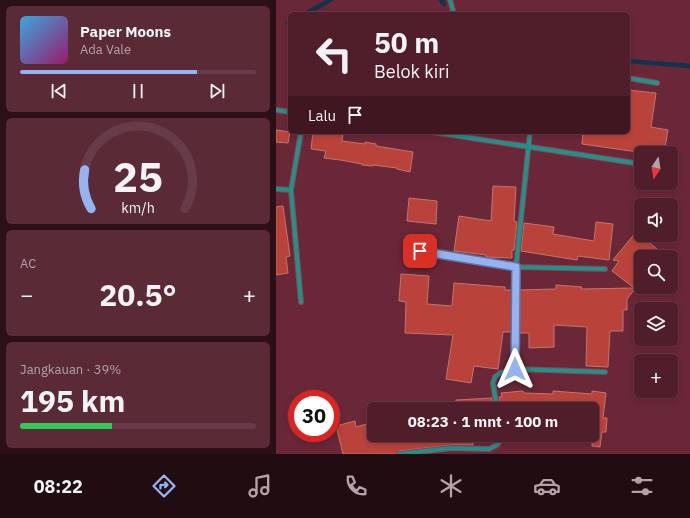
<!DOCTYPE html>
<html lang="id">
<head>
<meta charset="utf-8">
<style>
  body { margin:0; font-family:"IBM Plex Sans",sans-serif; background:#5a2a36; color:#f1f3f6; height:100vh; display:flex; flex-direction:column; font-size:15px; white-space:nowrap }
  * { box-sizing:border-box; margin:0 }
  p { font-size:13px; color:#b4a2a8 }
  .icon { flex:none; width:22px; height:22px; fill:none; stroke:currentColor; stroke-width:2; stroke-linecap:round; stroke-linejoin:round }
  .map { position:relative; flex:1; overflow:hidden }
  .panel { display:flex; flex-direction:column; gap:6px; padding:6px; background:#2c1017; width:276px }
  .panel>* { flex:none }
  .top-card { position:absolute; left:12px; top:12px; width:342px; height:122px; border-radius:6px; box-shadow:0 2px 6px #0003,0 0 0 1px #673b47; background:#501d2a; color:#f1f3f6; overflow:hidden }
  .needle { width:26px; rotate:192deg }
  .controls { position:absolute; left:358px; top:146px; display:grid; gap:8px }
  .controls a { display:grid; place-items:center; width:44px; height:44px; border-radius:6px; background:#501d2a; box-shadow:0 2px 6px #0003,0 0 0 1px #673b47; font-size:20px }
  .speed { position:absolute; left:12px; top:390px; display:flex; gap:8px; font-size:20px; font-weight:700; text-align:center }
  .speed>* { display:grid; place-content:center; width:52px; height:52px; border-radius:50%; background:#501d2a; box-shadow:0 2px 6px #0003,0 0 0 1px #673b47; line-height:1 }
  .speed .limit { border:6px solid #d22; background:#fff; color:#111 }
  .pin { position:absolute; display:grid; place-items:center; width:34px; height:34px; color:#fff; margin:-17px; border-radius:8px; box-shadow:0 2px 6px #0006 }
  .me { position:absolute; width:44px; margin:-22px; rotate:0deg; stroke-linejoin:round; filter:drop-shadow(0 0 3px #0008) }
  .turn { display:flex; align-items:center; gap:14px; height:84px; padding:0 20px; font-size:18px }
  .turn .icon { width:52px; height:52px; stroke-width:2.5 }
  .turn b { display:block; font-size:28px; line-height:34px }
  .then { display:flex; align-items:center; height:38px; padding:0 20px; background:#0003; gap:8px; font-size:15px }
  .big { font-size:30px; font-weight:800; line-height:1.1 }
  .panel .card { flex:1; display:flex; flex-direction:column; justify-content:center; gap:6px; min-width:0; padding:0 14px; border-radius:6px; background:#5a2a36 }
  .panel .dial { align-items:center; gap:0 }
  .dial svg { height:104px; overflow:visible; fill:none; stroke:#673b47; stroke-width:7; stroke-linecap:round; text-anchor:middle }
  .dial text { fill:#f1f3f6; stroke:none }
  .song { display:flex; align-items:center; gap:12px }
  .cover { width:48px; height:48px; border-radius:6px; background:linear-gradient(135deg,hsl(200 70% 55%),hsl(320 70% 35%)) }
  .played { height:4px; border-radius:2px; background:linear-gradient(90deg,#95b2f1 75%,#673b47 75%) }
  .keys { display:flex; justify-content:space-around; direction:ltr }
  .heat { display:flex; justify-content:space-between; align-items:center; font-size:22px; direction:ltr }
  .charge { height:6px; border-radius:3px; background:linear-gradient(90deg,#34c759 39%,#673b47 0) }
  .trip { position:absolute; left:91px; top:402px; width:232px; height:40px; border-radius:6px; background:#501d2a; box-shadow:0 2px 6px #0003,0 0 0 1px #673b47; font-weight:800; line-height:40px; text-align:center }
  .tabs { display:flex; height:64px; justify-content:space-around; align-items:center; background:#200c11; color:#b4a2a8 }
  .tabs .icon { width:28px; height:28px }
  .tabs .selected { color:#95b2f1 }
  .tabs b { font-size:18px; color:#f1f3f6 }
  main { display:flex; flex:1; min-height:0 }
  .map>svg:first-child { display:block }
</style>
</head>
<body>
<main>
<section class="panel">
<div class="card">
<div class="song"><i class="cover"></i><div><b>Paper Moons</b><p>Ada Vale</p></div></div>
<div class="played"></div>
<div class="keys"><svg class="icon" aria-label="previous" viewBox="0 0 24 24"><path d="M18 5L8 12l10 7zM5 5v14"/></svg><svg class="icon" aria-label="pause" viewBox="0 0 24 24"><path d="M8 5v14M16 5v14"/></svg><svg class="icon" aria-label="next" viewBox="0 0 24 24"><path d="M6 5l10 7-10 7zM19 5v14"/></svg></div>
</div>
<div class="card dial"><svg viewBox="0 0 100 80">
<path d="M14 69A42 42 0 1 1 86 69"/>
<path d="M14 69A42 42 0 0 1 9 39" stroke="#95b2f1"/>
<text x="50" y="56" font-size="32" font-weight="700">25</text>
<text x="50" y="72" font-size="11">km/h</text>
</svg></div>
<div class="card"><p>AC</p>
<div class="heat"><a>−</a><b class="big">20.5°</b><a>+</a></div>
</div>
<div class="card"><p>Jangkauan · 39%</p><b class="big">195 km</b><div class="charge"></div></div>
</section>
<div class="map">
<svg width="414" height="454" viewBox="0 0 414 454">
  <rect width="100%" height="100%" fill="#6a2738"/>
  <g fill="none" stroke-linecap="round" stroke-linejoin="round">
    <g stroke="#13324d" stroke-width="4.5">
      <polyline points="165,0 168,4"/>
      <polyline points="29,14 54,0"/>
      <polyline points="12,23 14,22"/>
      <polyline points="352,61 414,66"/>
    </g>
  </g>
  <g fill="#b9433a" stroke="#c2766d">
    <polygon points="352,90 380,93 375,127 392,130 388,153 369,153 306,144 307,132 352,132"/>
    <polygon points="0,130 14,132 12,143 0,142"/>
    <polygon points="37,132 67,132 66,141 89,144 89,142 100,144 100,146 137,152 134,172 121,169 121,168 97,165 97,166 86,165 86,164 64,160 48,158 50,151 35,149"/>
    <polygon points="217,186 240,187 238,221 241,222 238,250 236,250 236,258 210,257 210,255 178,251 183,216 215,221"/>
    <polygon points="133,198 161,201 160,224 131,221"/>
    <polygon points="7,206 14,256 10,257 12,273 0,275 0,207"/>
    <polygon points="320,222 337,224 333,260 302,256 301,260 245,251 248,223 278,227 277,234 318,241"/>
    <polygon points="360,232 381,249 374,257 365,257 365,281 351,299 351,310 347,310 347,331 334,331 332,367 310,366 311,327 278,325 278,347 253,348 253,333 243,333 243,290 280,289 280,285 306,287 305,289 358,288 336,271 343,261 337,260"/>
    <polygon points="125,274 153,276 151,304 176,306 178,283 229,287 229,290 236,290 236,332 227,332 222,369 198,366 195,383 170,379 177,335 129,333 130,302 123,301"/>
    <polygon points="247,391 248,393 277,394 277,391 316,394 316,391 330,393 327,418 331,418 330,432 326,432 324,447 316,446 317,408 295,405 295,409 224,409 223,397 226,397 225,393"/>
    <polygon points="216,398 217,409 180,409 180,400"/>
    <polygon points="79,421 80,427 98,422 98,435 108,435 109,439 135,435 196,435 197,445 176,445 123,451 120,454 67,454 60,426"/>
  </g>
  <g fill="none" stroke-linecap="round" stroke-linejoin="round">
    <defs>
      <g id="street">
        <polyline points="174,0 178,14"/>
        <polyline points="352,78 381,83"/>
        <polyline points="0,110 14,112"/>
        <polyline points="25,132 15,190 25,302"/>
        <polyline points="156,132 365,164"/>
        <polyline points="395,168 400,169"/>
        <polyline points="0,189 15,190"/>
        <polyline points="144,251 240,267 329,269"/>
        <polyline points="239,369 240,267 254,132"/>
        <polyline points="221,409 217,383 219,377 224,373 239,369 329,372"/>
        <polyline points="123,454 176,448 213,449 221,445 224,441 224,435"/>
      </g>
    </defs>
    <use href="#street" stroke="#854756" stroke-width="6"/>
    <use href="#street" stroke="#21928a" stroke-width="4"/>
  </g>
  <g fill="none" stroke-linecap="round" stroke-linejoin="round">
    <defs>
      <polyline id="route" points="144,251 240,267 239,369"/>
    </defs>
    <use href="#route" stroke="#61749d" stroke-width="10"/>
    <use href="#route" stroke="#95b2f1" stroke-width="7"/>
  </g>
</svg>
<div class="controls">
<a><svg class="needle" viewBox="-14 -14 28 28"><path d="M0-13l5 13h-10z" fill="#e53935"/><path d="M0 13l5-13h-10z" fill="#b4a2a8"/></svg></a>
<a><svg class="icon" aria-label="sound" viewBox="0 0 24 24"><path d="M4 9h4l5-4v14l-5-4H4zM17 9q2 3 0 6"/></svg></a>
<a><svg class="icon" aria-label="search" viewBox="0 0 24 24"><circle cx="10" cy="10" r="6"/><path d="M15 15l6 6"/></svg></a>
<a><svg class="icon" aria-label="layers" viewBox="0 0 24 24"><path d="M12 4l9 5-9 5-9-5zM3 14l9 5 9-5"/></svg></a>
<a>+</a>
</div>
<div class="speed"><div class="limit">30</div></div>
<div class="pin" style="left:144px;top:251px;background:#d93025"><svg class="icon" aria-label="arrive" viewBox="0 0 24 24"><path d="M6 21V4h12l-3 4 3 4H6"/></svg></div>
<svg class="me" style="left:239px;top:369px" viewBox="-20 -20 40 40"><path d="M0-17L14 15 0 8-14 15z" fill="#95b2f1" stroke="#fff" stroke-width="4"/></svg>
<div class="trip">08:23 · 1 mnt · 100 m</div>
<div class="top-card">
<div class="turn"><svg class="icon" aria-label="left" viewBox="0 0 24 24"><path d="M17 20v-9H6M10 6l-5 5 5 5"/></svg><div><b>50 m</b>Belok kiri</div></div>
<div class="then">Lalu<svg class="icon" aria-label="arrive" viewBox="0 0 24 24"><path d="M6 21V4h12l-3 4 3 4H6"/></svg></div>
</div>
</div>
</main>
<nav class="tabs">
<b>08:22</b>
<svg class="icon selected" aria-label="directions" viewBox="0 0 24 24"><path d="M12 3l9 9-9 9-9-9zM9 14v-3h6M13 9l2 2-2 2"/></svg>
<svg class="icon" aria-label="music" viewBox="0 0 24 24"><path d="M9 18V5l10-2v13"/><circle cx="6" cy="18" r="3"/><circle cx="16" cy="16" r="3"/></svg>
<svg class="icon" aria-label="phone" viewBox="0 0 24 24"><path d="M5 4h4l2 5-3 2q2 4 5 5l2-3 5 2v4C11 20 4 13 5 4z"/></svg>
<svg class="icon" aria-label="climate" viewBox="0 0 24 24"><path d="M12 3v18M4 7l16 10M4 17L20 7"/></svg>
<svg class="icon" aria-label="car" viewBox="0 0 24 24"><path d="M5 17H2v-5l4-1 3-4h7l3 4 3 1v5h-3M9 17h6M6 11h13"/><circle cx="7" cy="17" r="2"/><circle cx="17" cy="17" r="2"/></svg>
<svg class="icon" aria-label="filters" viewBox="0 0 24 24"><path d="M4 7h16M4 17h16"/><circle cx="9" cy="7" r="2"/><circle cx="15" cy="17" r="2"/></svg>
</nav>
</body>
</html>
